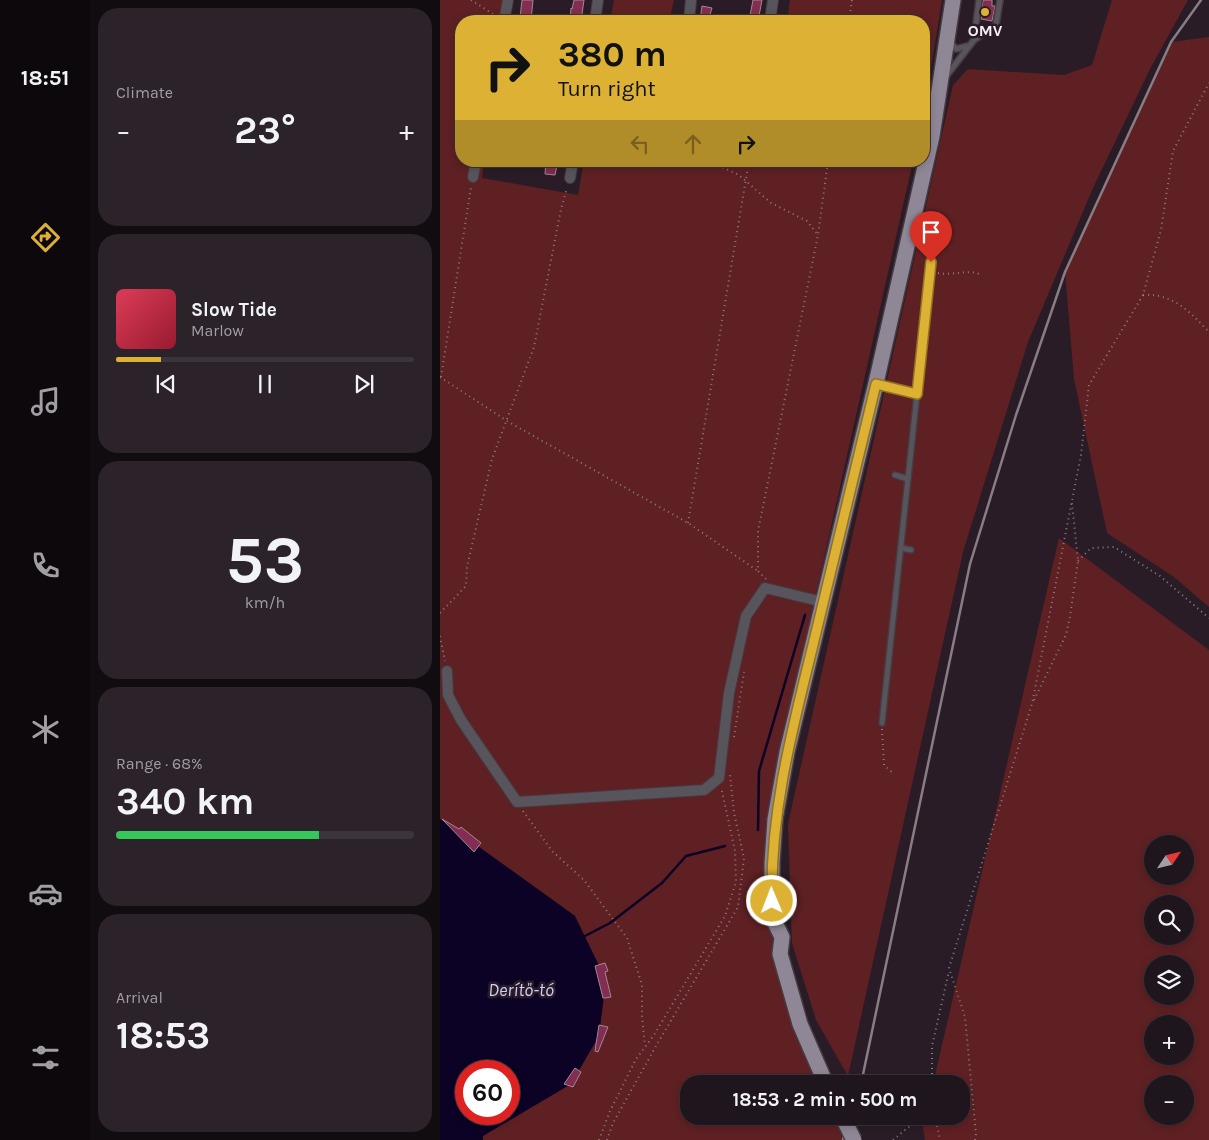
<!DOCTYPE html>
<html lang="en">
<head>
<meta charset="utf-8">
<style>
  body { margin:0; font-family:Karla,sans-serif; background:#2c2229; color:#f1f3f6; height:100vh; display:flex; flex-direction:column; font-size:19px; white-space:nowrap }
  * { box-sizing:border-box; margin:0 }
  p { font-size:16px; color:#a19fa3 }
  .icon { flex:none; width:28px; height:28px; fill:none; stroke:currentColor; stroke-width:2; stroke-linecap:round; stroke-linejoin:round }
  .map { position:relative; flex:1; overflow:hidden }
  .drawer { display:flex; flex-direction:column; gap:8px; padding:8px; background:#110c0f; width:350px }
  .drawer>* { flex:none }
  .hud { position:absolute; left:15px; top:15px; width:475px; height:152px; border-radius:20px; box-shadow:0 2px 8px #0003,0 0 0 1px #3c343b; background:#ddb133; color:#111; overflow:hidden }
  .needle { width:32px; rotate:55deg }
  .fabs { position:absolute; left:704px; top:835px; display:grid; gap:10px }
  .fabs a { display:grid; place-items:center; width:50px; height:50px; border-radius:50%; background:#1f151c; box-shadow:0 2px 8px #0003,0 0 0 1px #3c343b; font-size:25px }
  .speed { position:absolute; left:15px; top:1060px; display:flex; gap:10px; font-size:25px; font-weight:700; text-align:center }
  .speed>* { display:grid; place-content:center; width:65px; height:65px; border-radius:50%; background:#1f151c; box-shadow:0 2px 8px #0003,0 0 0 1px #3c343b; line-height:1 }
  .speed .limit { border:8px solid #d22; background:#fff; color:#111 }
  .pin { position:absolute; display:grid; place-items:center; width:42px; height:42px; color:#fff; margin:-51px -21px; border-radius:50% 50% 50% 0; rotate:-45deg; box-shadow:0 0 5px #0007 }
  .pin .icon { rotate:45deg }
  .me { position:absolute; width:55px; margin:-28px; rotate:359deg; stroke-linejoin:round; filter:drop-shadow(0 0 4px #0008) }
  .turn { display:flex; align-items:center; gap:18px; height:105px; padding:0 20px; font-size:22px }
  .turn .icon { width:65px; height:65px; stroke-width:2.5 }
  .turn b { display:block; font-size:35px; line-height:42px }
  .lanes { display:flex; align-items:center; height:48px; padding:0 20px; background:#0003; justify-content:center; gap:25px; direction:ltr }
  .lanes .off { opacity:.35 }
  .big { font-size:38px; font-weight:700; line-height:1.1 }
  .drawer .card { flex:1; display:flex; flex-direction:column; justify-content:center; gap:8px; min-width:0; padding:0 18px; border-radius:20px; background:#2c2229 }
  .drawer .dial { align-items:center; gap:0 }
  .dial b { font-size:65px; line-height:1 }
  .song { display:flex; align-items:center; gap:15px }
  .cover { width:60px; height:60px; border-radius:8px; background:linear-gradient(135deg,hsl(350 70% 55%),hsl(350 70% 35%)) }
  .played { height:5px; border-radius:2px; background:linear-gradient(90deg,#ddb133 15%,#3c343b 15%) }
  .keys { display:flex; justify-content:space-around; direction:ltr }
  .heat { display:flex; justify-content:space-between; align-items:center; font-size:28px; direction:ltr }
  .charge { height:8px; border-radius:4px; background:linear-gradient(90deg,#34c759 68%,#3c343b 0) }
  .trip { position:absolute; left:240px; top:1075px; width:290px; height:50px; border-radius:20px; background:#1f151c; box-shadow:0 2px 8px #0003,0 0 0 1px #3c343b; font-weight:700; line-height:50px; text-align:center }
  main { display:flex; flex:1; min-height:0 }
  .menu { display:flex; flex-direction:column; width:90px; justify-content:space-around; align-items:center; background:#0c080b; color:#a19fa3 }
  .menu .icon { width:35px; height:35px }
  .menu .current { color:#ddb133 }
  .menu b { font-size:22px; color:#f1f3f6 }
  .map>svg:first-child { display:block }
</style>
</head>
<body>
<main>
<nav class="menu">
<b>18:51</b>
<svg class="icon current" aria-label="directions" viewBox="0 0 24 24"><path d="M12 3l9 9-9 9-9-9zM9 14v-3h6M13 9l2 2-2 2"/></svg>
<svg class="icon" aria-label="music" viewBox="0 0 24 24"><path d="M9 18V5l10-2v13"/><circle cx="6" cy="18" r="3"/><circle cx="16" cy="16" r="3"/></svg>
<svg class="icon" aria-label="phone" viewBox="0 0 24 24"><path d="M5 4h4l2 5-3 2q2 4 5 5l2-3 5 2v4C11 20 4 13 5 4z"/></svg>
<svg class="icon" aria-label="climate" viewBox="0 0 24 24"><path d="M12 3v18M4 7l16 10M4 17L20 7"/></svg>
<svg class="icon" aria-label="car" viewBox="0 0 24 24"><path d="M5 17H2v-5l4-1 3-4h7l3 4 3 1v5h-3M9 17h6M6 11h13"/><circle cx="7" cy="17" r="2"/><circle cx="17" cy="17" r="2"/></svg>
<svg class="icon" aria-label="filters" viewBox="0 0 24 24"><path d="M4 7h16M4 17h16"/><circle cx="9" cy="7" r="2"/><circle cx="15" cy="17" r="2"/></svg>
</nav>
<section class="drawer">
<div class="card"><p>Climate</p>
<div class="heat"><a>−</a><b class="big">23°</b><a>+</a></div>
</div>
<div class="card">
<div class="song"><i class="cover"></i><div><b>Slow Tide</b><p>Marlow</p></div></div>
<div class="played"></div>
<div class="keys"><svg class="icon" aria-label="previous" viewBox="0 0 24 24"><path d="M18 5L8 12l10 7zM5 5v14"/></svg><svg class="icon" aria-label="pause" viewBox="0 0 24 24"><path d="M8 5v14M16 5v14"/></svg><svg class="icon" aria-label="next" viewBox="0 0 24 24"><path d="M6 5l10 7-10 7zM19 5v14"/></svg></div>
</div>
<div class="card dial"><b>53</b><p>km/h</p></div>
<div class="card"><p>Range · 68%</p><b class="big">340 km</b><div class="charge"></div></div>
<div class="card"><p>Arrival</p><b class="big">18:53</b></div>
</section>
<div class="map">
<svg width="769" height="1140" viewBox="0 0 769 1140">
  <rect width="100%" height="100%" fill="#291c26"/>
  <g fill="#5e2023" fill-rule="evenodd">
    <polygon points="0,0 68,0 65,21 21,21 21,161 44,161 42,178 138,195 144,161 473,161 352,701 329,819 340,954 386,1084 249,1084 249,1116 402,1116 414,1140 43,1140 42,1136 131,1084 135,916 0,819"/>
    <polygon points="174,0 234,0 229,21 170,21"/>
    <polygon points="350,0 502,0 484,111 484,21 347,21"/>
    <polygon points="672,0 748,0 711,67 653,188 588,342 523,552 408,1076 376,1020 352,943 348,824 513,85 528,69 624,75 652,65"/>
    <polygon points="769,37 769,607 734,577 667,533 634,379 625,272 731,42"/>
    <path d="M619 538 769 650V1140H485L483 1128 486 1116H521V1084H493ZM712 844H745V876H712ZM712 904H745V936H712ZM712 964H745V996H712ZM712 1024H745V1056H712ZM712 1084H745V1116H712Z"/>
  </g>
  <path fill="#0b0225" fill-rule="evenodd" d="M0 819 135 916 166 980 159 1036 131 1084 43 1136V1140H0ZM26 1071H69V1114H26Z"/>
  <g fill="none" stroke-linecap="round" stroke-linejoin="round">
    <g stroke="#0b0225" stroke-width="2.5">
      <polyline points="318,830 319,771 365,615"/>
      <polyline points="143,937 170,923 222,883 246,856 285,846"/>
    </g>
  </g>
  <g fill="#822d51" stroke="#a08990">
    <polygon points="82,0 93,0 91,20 80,18"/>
    <polygon points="134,0 144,0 141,21 130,21 131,8 132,9"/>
    <polygon points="313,0 322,0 318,21 309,21"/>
    <polygon points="543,0 552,0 552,6 555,6 552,21 541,19"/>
    <polygon points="262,6 272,8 268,21 260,21"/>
    <polygon points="106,161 118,161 115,175 105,174"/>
    <polygon points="2,819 19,829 21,827 41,843 34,852"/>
    <polygon points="165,963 168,971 165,972 171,997 165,998 163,998 155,966"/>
    <polygon points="159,1025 168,1027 158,1052 155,1051"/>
    <polygon points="135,1068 141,1072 133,1087 124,1084"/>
  </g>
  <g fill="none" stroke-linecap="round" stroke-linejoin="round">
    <defs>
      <g id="lane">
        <polyline points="534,40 556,25 560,0"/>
        <polyline points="510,42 516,49 527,46"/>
        <polyline points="507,75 534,40 539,0"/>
        <polyline points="436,384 477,394"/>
        <polyline points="455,475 468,479"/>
        <polyline points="461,548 471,550"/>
        <polyline points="442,723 491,262"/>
      </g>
      <g id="street">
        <polyline points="64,21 68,0"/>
        <polyline points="155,21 158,0"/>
        <polyline points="249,21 251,0"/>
        <polyline points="330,21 333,0"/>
        <polyline points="33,177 36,161"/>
        <polyline points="130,178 133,161"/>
        <polyline points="7,671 8,695 21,720 77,802 264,790 279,778 289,693 306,616 325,588 383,602"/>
      </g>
      <polyline id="primary" points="386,1084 360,1024 340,954 342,937 335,923 332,901 332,863 335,819 347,752 436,383 492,136 513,0"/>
    </defs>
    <use href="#lane" stroke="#463a43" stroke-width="8"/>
    <use href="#street" stroke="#463a43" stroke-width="12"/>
    <use href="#primary" stroke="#463a43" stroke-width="18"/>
    <g stroke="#897d86" stroke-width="2" stroke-dasharray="1 4" stroke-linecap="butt">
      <polyline points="31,0 56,16"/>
      <polyline points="409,21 412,0"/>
      <polyline points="269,161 299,175 331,203 367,221 378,235"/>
      <path d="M498 273C513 276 526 269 539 274"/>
      <path d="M703 295C733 293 750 312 769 332"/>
      <polyline points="0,377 67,421 248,523 318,571"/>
      <polyline points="1,377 31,187"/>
      <polyline points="248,523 309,161"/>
      <polyline points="638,561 651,548 674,547 720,576 769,618"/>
      <polyline points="326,579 318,571 318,531 378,235 388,161"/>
      <polyline points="0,613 26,586 27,567 52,459 94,347 121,209 127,188"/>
      <polyline points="0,636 5,661"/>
      <polyline points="594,700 626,635 630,616 638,561 632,503"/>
      <polyline points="442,729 444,765 454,774"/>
      <polyline points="294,737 304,672"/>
      <polyline points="83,811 112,851 144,880 187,938 202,985 202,1017 205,1045"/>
      <polyline points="492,1084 492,1046 509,971"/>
      <polyline points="495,1116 500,1140"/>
      <polyline points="159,1140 170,1111 196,1059 214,1035 285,916 296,882 295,851 281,787"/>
      <polyline points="167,1140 173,1123 216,1046 298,907 304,858 294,813 290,774"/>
      <polyline points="453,1140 482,1116"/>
      <polyline points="535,1140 536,1134 525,1017 509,968 592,704 641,455 649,385 703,295 721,230 733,151 769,83"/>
    </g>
    <use href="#lane" stroke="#58545b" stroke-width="5"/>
    <use href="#street" stroke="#58545b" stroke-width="10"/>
    <use href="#primary" stroke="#908796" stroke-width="15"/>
    <g stroke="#887d85" stroke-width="2.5">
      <polyline points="421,1084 530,564 576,415 625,272 731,42 761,0"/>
      <polyline points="403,1140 408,1116"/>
    </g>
    <defs>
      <polyline id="primary-bridge" points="402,1116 414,1140"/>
    </defs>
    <use href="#primary-bridge" stroke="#463a43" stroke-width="18" stroke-linecap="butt"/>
    <use href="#primary-bridge" stroke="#908796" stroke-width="15"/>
  </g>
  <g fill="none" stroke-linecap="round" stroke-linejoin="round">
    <defs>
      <path id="route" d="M332 901C330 813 352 730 373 645 394 557 415 471 436 384L477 394 491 262"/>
    </defs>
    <use href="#route" stroke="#907321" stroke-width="12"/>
    <use href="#route" stroke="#ddb133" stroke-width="9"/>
  </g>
  <circle fill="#ddb133" stroke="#291c26" stroke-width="2" cx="545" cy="12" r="5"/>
  <g text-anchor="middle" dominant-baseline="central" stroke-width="5" stroke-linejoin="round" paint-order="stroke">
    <g font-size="16" font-weight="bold" fill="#f9eff6" stroke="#291c26">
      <text x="545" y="30">OMV</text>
    </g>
    <g font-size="18" font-style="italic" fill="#d1cefa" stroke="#291c26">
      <text x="81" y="990">Derítő-tó</text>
    </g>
  </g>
</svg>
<div class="fabs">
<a><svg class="needle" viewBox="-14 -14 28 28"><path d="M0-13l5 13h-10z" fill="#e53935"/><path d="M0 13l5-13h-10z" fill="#a19fa3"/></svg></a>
<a><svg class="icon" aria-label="search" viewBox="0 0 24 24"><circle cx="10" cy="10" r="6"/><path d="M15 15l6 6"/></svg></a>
<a><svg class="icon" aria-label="layers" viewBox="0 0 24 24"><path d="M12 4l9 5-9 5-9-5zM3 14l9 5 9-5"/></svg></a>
<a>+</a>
<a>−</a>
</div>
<div class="speed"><div class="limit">60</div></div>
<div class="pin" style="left:491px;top:262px;background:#d93025"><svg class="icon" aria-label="arrive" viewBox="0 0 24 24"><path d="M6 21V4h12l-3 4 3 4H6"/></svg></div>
<svg class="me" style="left:332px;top:901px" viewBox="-20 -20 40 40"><circle r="17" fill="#ddb133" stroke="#fff" stroke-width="3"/><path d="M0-11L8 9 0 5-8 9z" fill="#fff"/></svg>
<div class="trip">18:53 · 2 min · 500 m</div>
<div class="hud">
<div class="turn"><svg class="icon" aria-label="right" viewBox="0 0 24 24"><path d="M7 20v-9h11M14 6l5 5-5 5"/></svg><div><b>380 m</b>Turn right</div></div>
<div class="lanes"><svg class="icon off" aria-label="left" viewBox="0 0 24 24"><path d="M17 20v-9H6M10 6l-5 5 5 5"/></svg><svg class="icon off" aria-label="ahead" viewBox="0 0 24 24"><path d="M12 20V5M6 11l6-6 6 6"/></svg><svg class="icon" aria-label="right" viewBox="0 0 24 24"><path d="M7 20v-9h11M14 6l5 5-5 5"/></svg></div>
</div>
</div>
</main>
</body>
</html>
